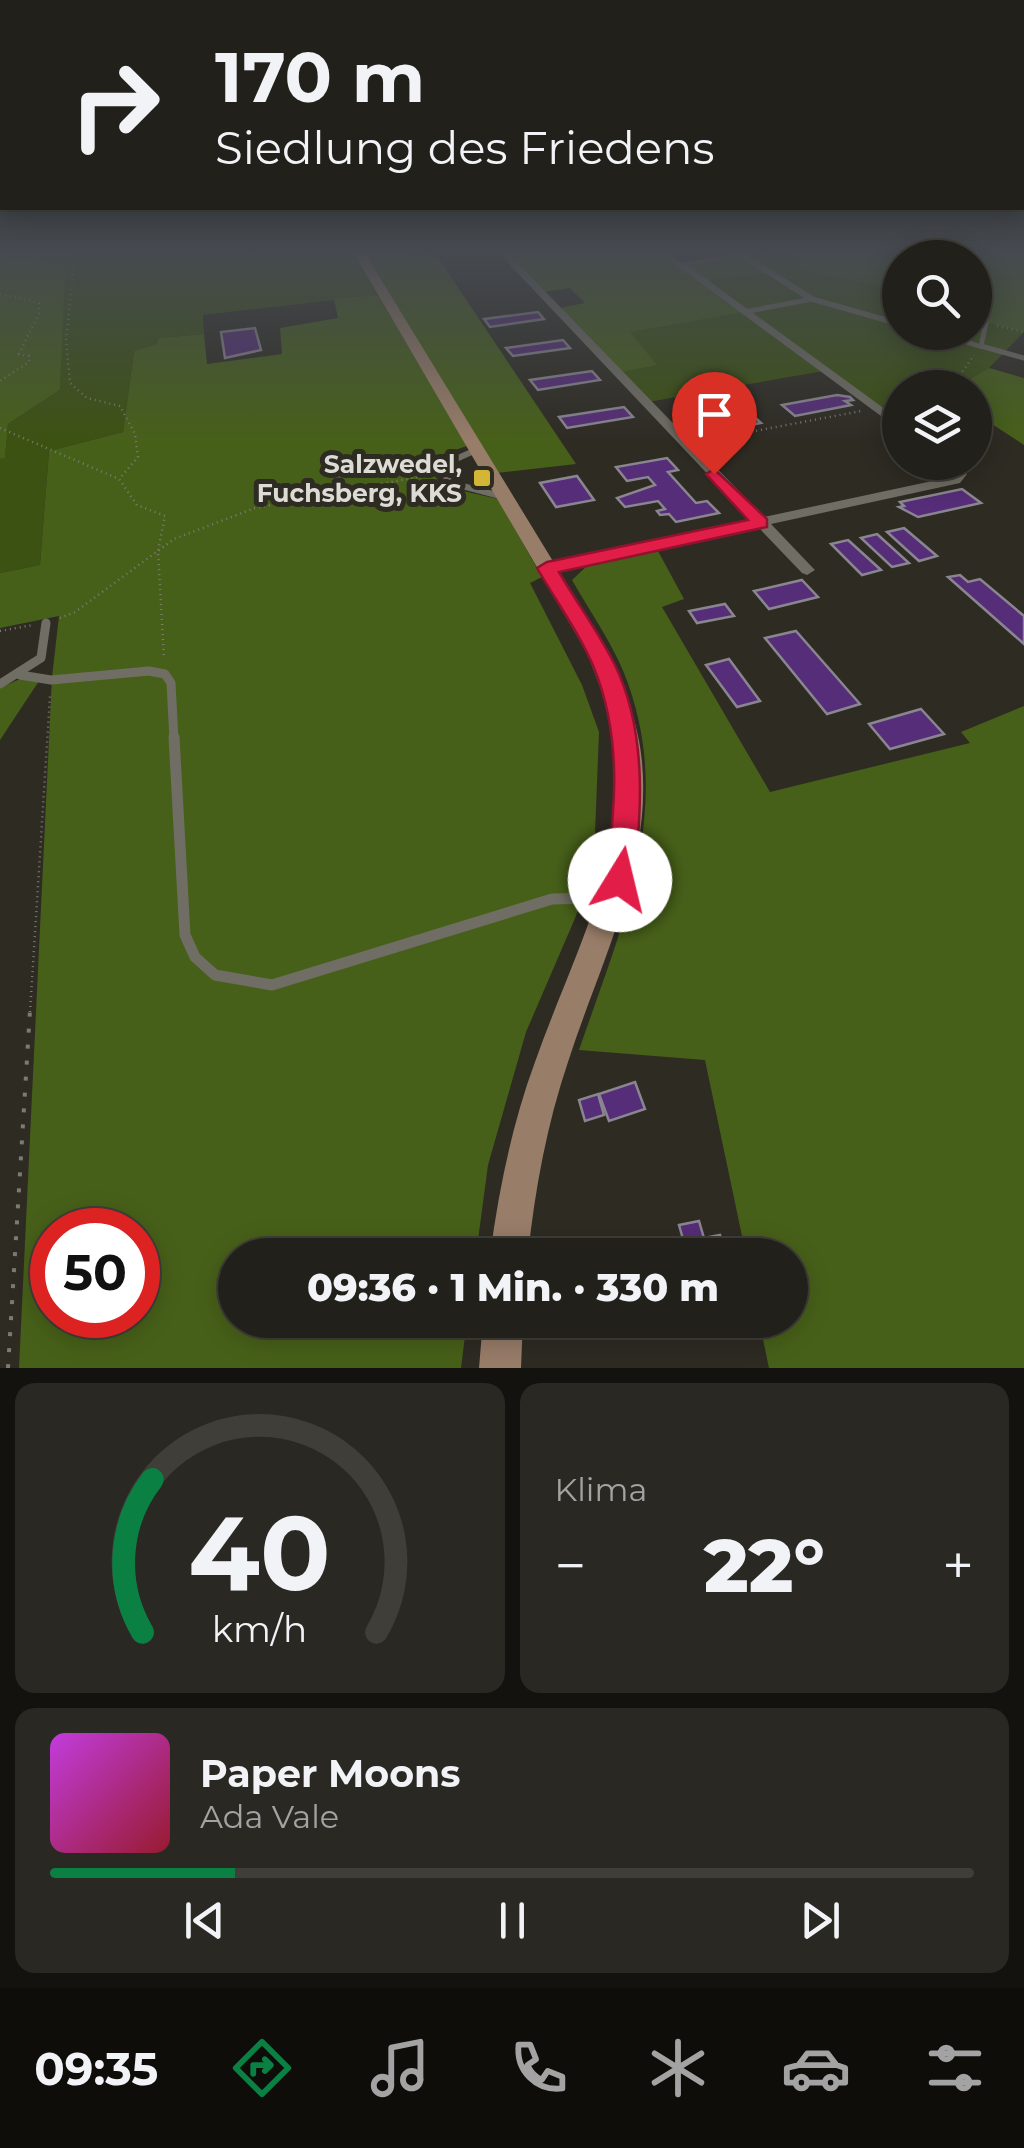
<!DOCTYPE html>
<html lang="de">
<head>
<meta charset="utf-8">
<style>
  body { margin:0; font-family:Montserrat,sans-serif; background:#2a2823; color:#f1f3f6; height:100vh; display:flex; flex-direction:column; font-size:38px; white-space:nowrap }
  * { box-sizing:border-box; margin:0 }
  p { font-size:32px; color:#a2a3a2 }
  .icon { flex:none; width:55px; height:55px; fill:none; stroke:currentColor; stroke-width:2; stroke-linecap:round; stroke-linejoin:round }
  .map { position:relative; height:1368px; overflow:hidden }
  .sheet { display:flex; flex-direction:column; gap:15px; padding:15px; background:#13120e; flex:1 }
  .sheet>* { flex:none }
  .hud { position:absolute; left:0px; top:0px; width:1025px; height:210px; box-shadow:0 5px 25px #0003,0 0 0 2px #3f3e39; background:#22201a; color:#f1f3f6; overflow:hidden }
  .buttons { position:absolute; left:882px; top:240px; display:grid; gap:20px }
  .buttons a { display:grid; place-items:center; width:110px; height:110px; border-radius:50%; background:#22201a; box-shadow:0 5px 25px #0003,0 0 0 2px #3f3e39; font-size:50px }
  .speed { position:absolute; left:30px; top:1208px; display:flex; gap:20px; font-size:50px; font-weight:700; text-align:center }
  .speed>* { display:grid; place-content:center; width:130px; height:130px; border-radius:50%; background:#22201a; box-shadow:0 5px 25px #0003,0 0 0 2px #3f3e39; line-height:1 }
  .speed .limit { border:15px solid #d22; background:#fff; color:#111 }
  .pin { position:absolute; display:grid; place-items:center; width:85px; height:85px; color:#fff; margin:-102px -42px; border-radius:50% 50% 50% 0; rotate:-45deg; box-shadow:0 0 10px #0007 }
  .pin .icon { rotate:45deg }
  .me { position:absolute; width:110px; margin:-55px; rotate:9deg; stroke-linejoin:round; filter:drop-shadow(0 0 8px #0008) }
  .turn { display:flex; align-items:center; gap:35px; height:210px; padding:0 50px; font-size:45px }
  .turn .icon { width:130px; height:130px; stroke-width:2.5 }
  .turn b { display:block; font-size:70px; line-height:85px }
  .big { font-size:75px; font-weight:800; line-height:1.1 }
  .sheet .tile { flex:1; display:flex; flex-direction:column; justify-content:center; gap:15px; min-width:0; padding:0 35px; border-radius:20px; background:#2a2823 }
  .sheet .dial { align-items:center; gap:0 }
  .dial svg { height:260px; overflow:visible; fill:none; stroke:#3f3e39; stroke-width:7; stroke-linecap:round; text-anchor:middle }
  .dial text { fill:#f1f3f6; stroke:none }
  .song { display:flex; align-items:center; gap:30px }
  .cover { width:120px; height:120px; border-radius:15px; background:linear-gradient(135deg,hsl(290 70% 55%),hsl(350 70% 35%)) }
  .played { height:10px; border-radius:5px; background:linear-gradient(90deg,#0b8043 20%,#3f3e39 20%) }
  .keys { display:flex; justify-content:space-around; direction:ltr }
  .heat { display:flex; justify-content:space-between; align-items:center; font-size:55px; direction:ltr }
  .sheet .tiles { flex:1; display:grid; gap:15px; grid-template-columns:1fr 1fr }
  .tile:last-child { grid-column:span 2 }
  .trip { position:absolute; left:218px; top:1238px; width:590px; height:100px; border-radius:50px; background:#22201a; box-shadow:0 5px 25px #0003,0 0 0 2px #3f3e39; font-weight:800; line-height:100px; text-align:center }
  .tab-bar { display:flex; height:160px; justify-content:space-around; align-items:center; background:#0e0d0a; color:#a2a3a2 }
  .tab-bar .icon { width:70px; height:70px }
  .tab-bar .on { color:#0b8043 }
  .tab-bar b { font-size:45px; color:#f1f3f6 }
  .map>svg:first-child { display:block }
</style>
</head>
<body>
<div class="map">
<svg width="1024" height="1368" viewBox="0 0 1024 1368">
  <rect width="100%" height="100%" fill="#2e2b23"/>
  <g fill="#3c5212">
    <polygon points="61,250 353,250 378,295 203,315 204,334 159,338 156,344 134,351 123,432 49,451 40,565 0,573 0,459 5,457 8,424 60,390 61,334 29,260"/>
    <polygon points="762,250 788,250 803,270 879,286 885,297 900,301 900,332 975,332 975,320 1024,332 989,368 956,387 900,388 900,403 879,407 829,370 648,402 619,372 629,332 742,255"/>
  </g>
  <g fill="#476019" fill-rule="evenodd">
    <polygon points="0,250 61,250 32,260 61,263 65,270 60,390 8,424 5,458 0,459"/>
    <polygon points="363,250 410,250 414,256 435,253 576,464 497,473"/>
    <polygon points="503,250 660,250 679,264 741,254 736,250 762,250 744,254 769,272 704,281 744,312 630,332 657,365 619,372 559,308 585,303 570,288 544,292"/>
    <polygon points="788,250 1024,250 1024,332 975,320 975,258 900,258 900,301 885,297 878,286 803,270"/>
    <path d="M378 295 467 446 443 454 431 469 441 486 498 499 542 577 530 583 582 685 599 732 594 859 576 916 526 1032 488 1165 476 1255H235V1320H467L461 1368H19L52 677 59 616 0 628V573L40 565 49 451 123 432 134 351 156 344 159 338 204 334 207 364 282 354 280 328 338 318 334 299ZM52 1230H138V1315H52Z"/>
    <polygon points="989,368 1024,378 1024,445 975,413 975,388 956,387"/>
    <path d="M658 551 684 599 662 607 770 792 970 743 961 732 1024 706V1368H769L759 1320H790V1255H746L705 1060 579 1050C622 925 677 806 624 673 611 641 589 610 572 580L588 565Z"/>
    <polygon points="22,678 39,681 0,740 0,688"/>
  </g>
  <g fill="#562d78" stroke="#8a868f" stroke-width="2.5">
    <polygon points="538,312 544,319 490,327 484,319"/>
    <polygon points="255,328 261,350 225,358 221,332"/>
    <polygon points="563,340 570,348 513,356 506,348"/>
    <polygon points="592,371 600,380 538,390 530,380"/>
    <polygon points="837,395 850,397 853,400 845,401 851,405 795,416 782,405"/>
    <polygon points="624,407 633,417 567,428 559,417"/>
    <polygon points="748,411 761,423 701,434 681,427"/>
    <polygon points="667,458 678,470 668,472 696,503 707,501 719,513 676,522 669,514 660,515 657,511 665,509 658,501 625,507 617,498 655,485 648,477 627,481 616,467"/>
    <polygon points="577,476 594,500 556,507 540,483"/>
    <polygon points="962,489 981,503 918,517 899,507 904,506 900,502"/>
    <polygon points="904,528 937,556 919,561 887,532"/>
    <polygon points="877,534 909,563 892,567 861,538"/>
    <polygon points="848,540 881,570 862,575 831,544"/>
    <polygon points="960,575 968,582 980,579 1024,616 1024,644 948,577"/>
    <polygon points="802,580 818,597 769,609 754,591"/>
    <polygon points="725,604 734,616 697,623 689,611"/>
    <polygon points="796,631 860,704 827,714 765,638"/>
    <polygon points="729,659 760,701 737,707 706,665"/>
    <polygon points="921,709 944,734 890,749 869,724"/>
    <polygon points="635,1082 645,1109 609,1121 599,1094"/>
    <polygon points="598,1094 604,1115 585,1121 579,1100"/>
    <polygon points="699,1221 704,1238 720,1235 726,1255 663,1255 660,1244 683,1239 679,1225"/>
  </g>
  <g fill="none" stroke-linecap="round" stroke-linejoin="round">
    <g stroke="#7d7a74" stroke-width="2.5" stroke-dasharray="1 4" stroke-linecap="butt">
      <polyline points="69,250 74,266 66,339 70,383 87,398 120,406 135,434 138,457 120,478"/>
      <polyline points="0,268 67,251"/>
      <polyline points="0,294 39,303 39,313 19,354 29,356 29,362 0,381"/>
      <polyline points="997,326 1024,332"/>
      <polyline points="951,388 974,355"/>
      <polyline points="0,428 119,479 137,505 165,516 158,551 164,658"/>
      <polyline points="702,441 861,411"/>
      <polyline points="60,618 75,612 174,539 255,508 433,474"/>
      <polyline points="0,631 33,625"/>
      <polyline points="30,1012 50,696"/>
    </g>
    <polyline stroke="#7d7a74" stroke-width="4" stroke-dasharray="4 12" stroke-linecap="butt" points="8,1368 30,1010"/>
    <g stroke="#706d64" stroke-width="5">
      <polyline points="660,250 679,264"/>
      <polyline points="978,250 986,323 981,346 1024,358"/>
      <polyline points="744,312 812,299"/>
    </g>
    <polyline stroke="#706d64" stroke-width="6" points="476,450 445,464 442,472 451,483 504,497"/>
    <g stroke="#706d64" stroke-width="9">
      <polyline points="20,675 51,680 149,671 165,674 171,683 174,740"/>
      <polyline points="0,684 41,658 46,623"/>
    </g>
    <polyline stroke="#706d64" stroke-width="11" points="174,737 185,935 195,957 215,975 272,985 552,899 592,898 607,903"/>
    <g fill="#706d64" fill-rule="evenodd">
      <polygon points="496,250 505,250 764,517 951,477 953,474 944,462 957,462 967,474 960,483 771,524 812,567 815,570 807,575 802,573 758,527 547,573 542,571 539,568 542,565 547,563 751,520"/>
      <polygon points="742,252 815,297 900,321 900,327 809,301 741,258 687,265 900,420 900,430 675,264"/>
      <polygon points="926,332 944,332 986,346 981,349"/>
    </g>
    <g fill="#987d69" fill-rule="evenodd">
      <polygon points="121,250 254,250 249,253"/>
      <path d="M352 250H363L609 653C623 688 639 723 642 762 652 866 599 965 568 1062 547 1124 535 1189 528 1255H490C499 1189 512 1124 535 1062 569 965 623 869 618 763 616 724 601 689 587 653Z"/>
      <polygon points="483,1320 523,1320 521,1368 479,1368"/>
    </g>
  </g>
  <linearGradient id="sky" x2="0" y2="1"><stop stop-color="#191813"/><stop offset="0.57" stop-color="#464a50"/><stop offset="1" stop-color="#464a50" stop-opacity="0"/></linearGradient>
  <rect width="1024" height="442" fill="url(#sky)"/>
  <path fill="#e11d48" stroke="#92132f" stroke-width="2.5" d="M714 469 767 519V527L559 572C577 603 599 633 615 665 647 732 642 809 634 880L629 889 620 893 610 889 605 880C616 809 622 737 594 668 580 634 556 601 537 568L547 562 748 520 706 474Z"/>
  <rect fill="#d3b635" stroke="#2e2b23" stroke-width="4" x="472" y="468" width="20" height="20" rx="5"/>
  <g text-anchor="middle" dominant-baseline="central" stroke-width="10" stroke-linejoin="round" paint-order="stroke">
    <g font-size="25" font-weight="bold" fill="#dddbd6" stroke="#2e2b23" text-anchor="end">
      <text x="462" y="464">Salzwedel,<tspan x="462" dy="29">Fuchsberg, KKS</tspan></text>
    </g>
  </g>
</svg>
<div class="buttons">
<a><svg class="icon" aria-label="search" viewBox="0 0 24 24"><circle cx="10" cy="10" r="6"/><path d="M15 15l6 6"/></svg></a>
<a><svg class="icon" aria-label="layers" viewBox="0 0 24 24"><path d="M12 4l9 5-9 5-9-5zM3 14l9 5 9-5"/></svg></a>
</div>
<div class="speed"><div class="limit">50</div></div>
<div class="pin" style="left:714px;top:474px;background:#d93025"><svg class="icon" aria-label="arrive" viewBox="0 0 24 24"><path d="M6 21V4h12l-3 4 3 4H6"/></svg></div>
<svg class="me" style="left:620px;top:880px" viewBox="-20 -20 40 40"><circle r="19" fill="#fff"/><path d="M0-13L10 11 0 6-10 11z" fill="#e11d48"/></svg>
<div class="trip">09:36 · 1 Min. · 330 m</div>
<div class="hud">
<div class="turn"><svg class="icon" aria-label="right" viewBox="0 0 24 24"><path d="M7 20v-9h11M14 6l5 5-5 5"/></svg><div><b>170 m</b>Siedlung des Friedens</div></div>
</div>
</div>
<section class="sheet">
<div class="tiles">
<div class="tile dial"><svg viewBox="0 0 100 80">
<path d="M14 69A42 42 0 1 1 86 69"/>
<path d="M14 69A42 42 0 0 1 17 22" stroke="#0b8043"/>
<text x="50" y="56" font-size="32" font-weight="700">40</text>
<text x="50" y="72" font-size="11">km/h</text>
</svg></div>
<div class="tile"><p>Klima</p>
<div class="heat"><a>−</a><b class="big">22°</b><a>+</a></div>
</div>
<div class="tile">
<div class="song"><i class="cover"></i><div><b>Paper Moons</b><p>Ada Vale</p></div></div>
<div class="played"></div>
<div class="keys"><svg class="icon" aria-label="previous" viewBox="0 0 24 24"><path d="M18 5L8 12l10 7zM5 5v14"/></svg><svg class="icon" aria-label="pause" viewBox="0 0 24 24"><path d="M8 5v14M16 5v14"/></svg><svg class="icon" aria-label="next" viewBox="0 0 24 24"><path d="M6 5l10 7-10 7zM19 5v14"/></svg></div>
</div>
</div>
</section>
<nav class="tab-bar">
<b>09:35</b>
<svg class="icon on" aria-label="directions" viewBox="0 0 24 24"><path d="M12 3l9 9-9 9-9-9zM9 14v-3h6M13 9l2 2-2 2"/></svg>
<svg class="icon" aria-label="music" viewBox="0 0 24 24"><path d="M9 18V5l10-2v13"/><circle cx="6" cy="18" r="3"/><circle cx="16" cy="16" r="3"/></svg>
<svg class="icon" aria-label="phone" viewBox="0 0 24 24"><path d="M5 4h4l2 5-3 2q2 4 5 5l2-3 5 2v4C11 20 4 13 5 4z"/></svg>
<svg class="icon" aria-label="climate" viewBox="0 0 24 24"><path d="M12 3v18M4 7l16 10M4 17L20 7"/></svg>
<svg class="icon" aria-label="car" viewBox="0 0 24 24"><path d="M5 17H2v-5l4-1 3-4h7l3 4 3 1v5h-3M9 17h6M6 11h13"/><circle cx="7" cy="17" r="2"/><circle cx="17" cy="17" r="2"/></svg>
<svg class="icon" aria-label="filters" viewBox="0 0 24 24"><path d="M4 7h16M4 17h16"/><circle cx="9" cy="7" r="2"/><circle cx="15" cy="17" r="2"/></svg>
</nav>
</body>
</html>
